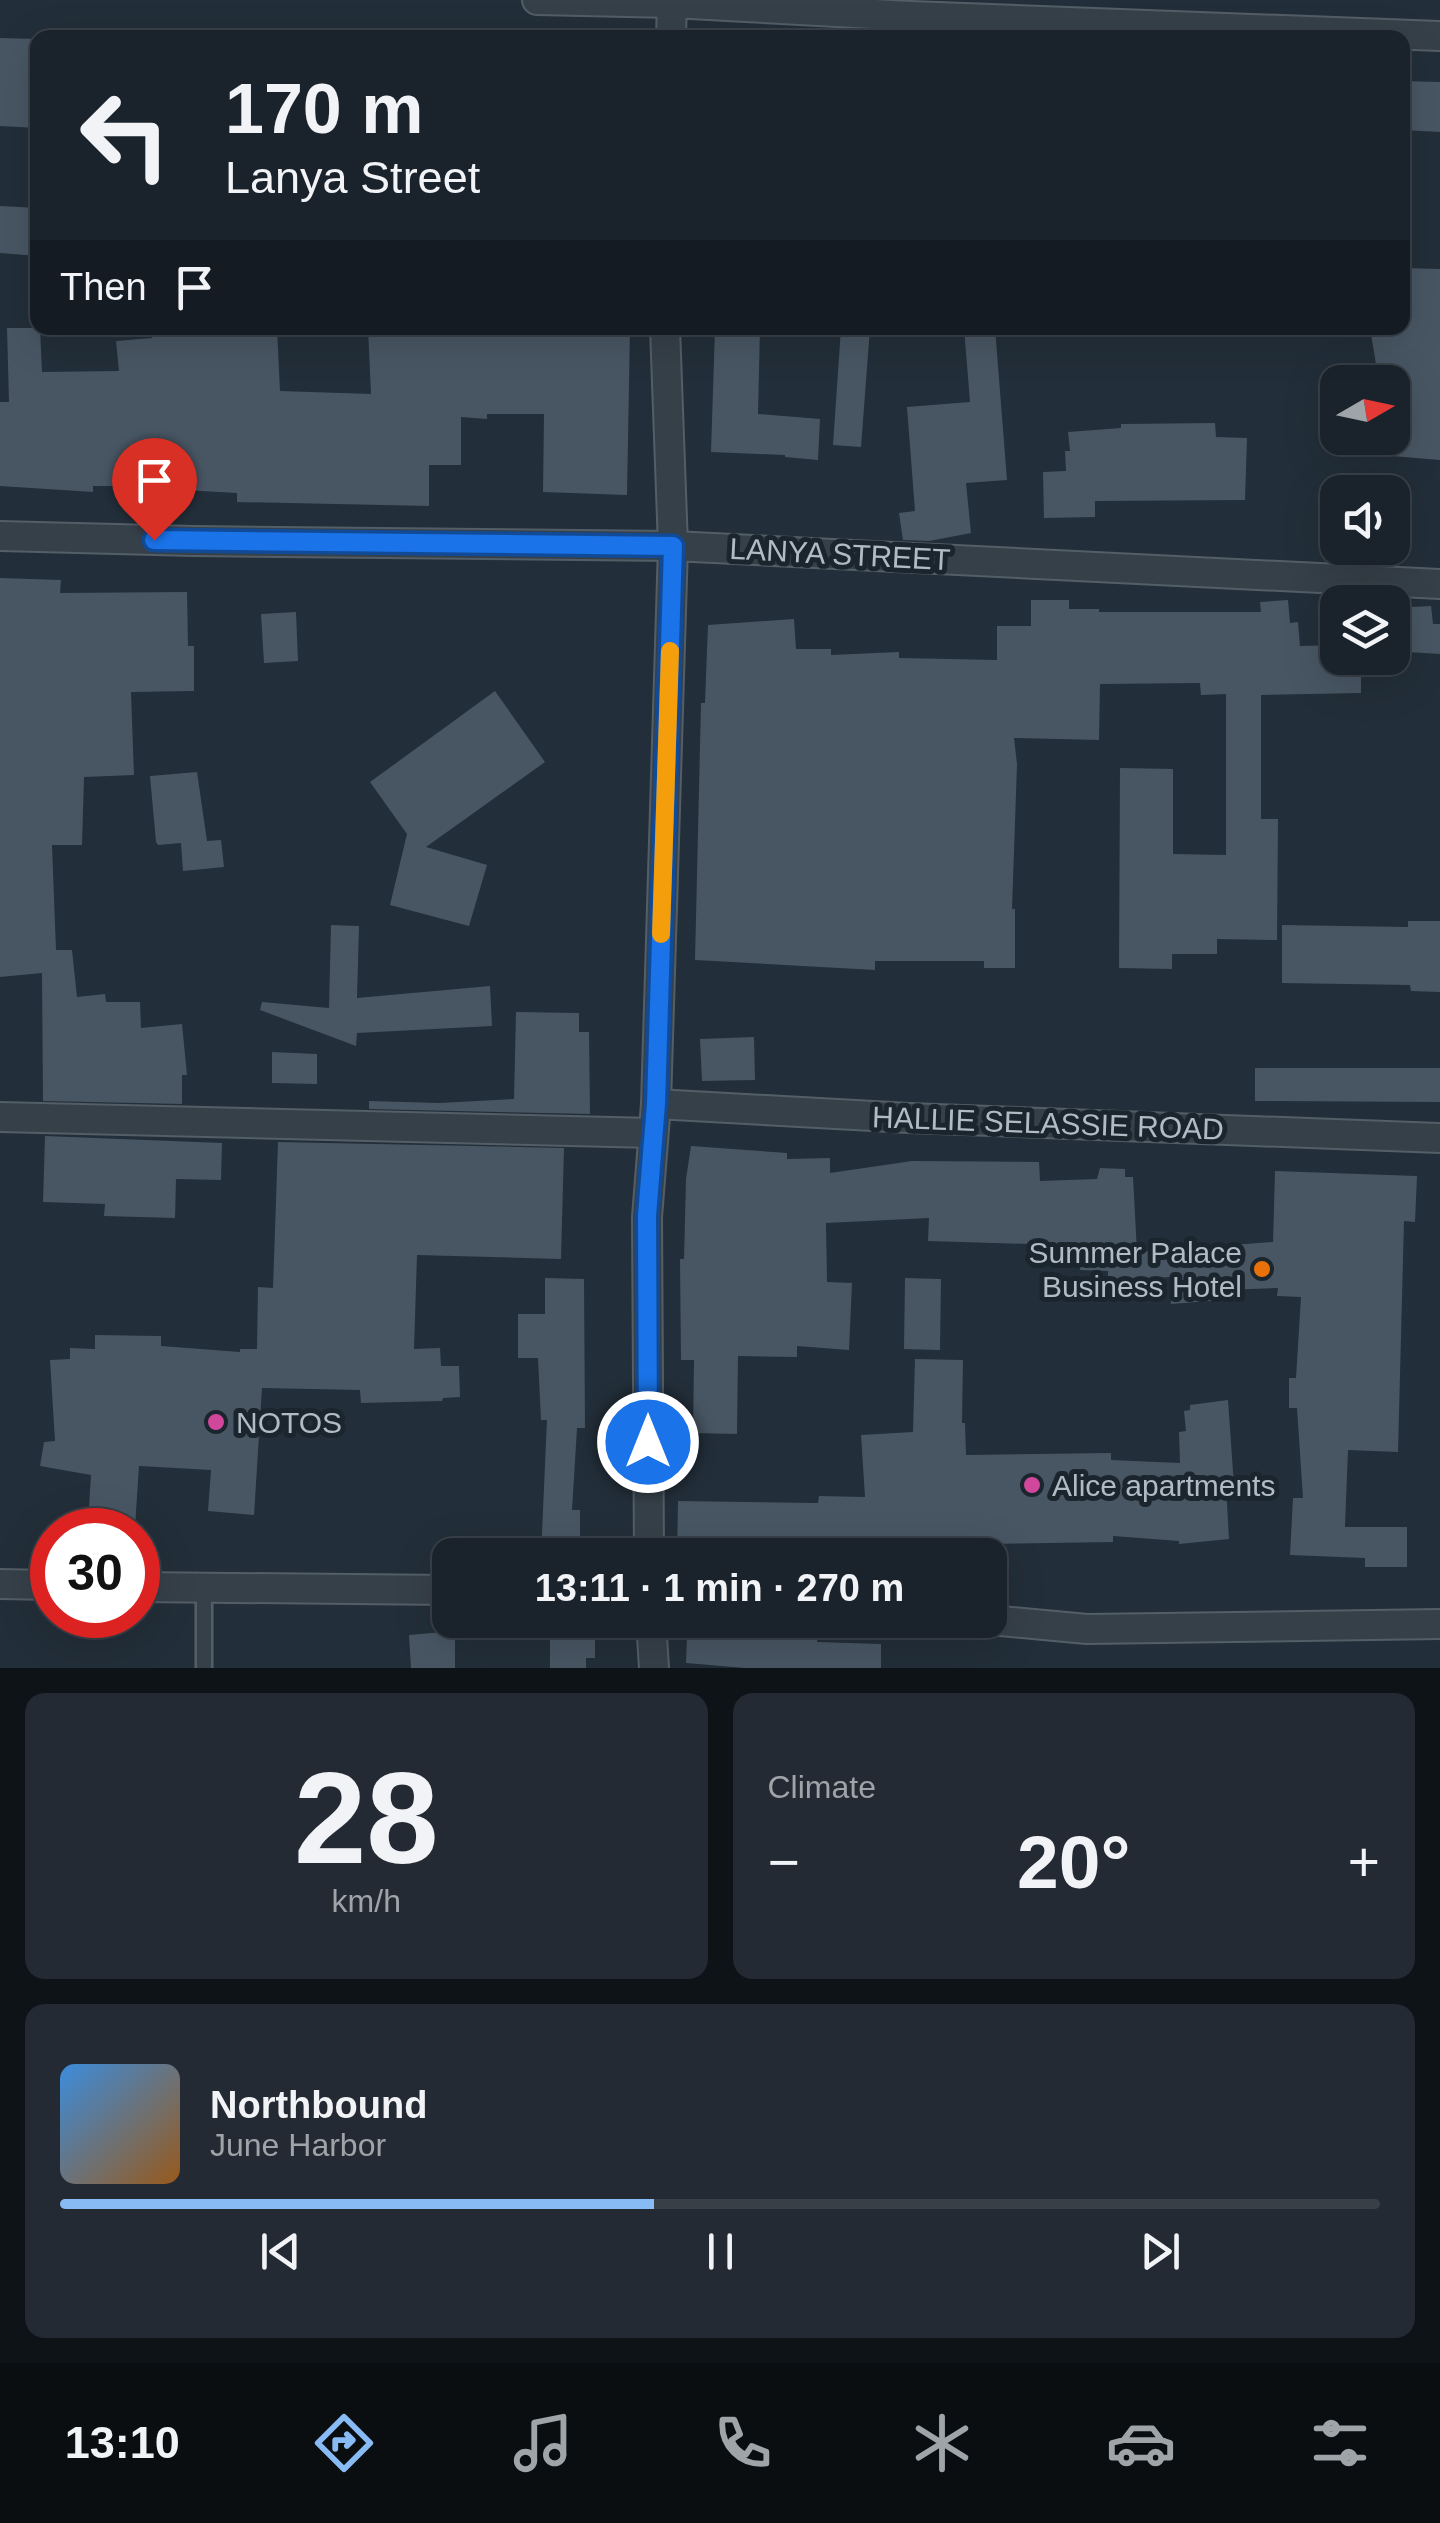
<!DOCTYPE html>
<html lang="en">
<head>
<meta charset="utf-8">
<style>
  body { margin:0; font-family:Helvetica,sans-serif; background:#232a33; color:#f1f3f6; height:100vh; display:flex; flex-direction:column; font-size:38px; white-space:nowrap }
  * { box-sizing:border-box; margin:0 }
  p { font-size:32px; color:#9fa4a9 }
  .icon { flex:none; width:55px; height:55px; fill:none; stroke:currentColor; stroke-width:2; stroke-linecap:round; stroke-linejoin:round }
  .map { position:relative; height:1668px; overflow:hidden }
  .panel { display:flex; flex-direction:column; gap:25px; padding:25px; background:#0e1318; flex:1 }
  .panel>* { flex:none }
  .hud { position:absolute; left:30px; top:30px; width:1380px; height:305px; border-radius:20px; box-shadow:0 10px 40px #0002,0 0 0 2px #383f47; background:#1a222b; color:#f1f3f6; overflow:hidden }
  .needle { width:65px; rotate:81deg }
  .tools { position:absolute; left:1320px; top:365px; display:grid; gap:20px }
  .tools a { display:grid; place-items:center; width:90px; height:90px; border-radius:20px; background:#1a222b; box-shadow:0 10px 40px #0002,0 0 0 2px #383f47; font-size:50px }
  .speed { position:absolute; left:30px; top:1508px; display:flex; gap:20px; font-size:50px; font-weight:700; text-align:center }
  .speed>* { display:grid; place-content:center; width:130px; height:130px; border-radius:50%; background:#1a222b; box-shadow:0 10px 40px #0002,0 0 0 2px #383f47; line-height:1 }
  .speed .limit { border:15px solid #d22; background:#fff; color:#111 }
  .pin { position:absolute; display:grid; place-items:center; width:85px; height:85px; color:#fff; margin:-102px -42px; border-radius:50% 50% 50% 0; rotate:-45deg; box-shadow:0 0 10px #0007 }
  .pin .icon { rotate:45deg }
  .me { position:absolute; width:110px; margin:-55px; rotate:0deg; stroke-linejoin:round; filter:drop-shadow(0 0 8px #0008) }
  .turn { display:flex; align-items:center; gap:35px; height:210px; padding:0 30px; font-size:45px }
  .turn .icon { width:130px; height:130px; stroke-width:2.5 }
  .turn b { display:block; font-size:70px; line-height:85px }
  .then { display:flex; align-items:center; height:95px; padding:0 30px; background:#0003; gap:20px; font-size:38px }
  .big { font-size:75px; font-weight:600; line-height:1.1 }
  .panel .tile { flex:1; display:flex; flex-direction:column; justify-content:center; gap:15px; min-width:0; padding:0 35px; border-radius:20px; background:#232a33 }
  .panel .dial { align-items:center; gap:0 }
  .dial b { font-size:130px; line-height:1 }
  .song { display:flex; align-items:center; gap:30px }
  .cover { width:120px; height:120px; border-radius:15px; background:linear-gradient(135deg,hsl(210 70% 55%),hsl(30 70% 35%)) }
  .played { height:10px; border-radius:5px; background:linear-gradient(90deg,#88bbf4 45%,#383f47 45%) }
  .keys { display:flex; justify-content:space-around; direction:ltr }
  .heat { display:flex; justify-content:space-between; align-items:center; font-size:55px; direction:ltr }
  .panel .tiles { flex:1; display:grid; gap:25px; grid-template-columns:1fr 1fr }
  .tile:last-child { grid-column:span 2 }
  .trip { position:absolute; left:432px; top:1538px; width:575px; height:100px; border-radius:20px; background:#1a222b; box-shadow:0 10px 40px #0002,0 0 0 2px #383f47; font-weight:600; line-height:100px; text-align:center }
  .dock { display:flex; height:160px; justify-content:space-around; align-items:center; background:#0a0e11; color:#9fa4a9 }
  .dock .icon { width:70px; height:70px }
  .dock .current { color:#88bbf4 }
  .dock b { font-size:45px; color:#f1f3f6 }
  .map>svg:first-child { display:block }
</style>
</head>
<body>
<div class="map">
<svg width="1440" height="1668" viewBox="0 0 1440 1668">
  <rect width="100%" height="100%" fill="#222e39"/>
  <g fill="#485663">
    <polygon points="0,38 38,39 38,128 0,126"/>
    <polygon points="1402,81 1440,82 1440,132 1402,130"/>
    <polygon points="0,206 38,208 38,256 0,253"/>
    <polygon points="1402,268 1440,269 1440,460 1392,456 1392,382 1379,382 1370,328 1402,328"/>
    <polygon points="7,328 40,328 42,372 119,371 116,341 152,338 153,328 277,328 280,391 371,394 368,328 467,328 467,337 546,337 546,328 630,328 627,495 543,492 544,414 487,414 487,419 461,417 461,465 429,465 429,506 237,502 237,493 111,486 93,486 93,492 0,486 0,402 9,402"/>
    <polygon points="715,328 760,328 758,414 820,419 818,460 785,457 785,455 711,452"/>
    <polygon points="841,328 870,328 861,447 833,445"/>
    <polygon points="964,328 995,328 1007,480 966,483 971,533 929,541 903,540 899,513 915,511 907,407 970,402"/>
    <polygon points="1215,423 1216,437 1247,438 1245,500 1095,501 1095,517 1044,518 1043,472 1066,471 1065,451 1070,451 1068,432 1121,428 1121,424"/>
    <polygon points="0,578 61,580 60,593 187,592 188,646 194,646 194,691 131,692 134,775 84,777 82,845 52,845 56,950 72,950 77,997 105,994 106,1002 140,1002 141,1028 182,1024 187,1075 182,1075 182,1104 43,1101 42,973 0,977"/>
    <polygon points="1031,600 1069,600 1069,609 1099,609 1099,612 1261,612 1260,602 1288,600 1290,623 1298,622 1300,646 1338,645 1338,658 1361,658 1361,693 1261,695 1261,819 1278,819 1277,940 1217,939 1217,954 1172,954 1172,969 1119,968 1120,768 1173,769 1173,854 1226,855 1226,694 1201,695 1200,683 1100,684 1099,740 1014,738 1017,764 1012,909 1015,909 1015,968 984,968 984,961 875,961 875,970 695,960 701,703 705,703 708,625 794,619 796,649 831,649 831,655 899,652 899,658 997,660 997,626 1031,626"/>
    <polygon points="1431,606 1433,624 1440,624 1440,654 1392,651 1392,608"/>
    <polygon points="296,612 298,661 264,663 261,614"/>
    <polygon points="495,691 545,762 426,847 487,865 469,926 390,905 407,834 370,782"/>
    <polygon points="197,772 207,841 221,840 224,867 183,871 181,843 158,845 156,842 150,776"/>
    <polygon points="1408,921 1440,921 1440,992 1411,991 1410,985 1282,983 1282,925 1408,927"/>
    <polygon points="331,925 359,926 357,998 490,986 492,1026 357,1033 356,1046 260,1010 262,1002 329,1008"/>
    <polygon points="516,1012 579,1013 579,1032 589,1032 590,1114 369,1109 369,1101 439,1103 514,1099"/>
    <polygon points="754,1037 755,1080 702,1081 700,1039"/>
    <polygon points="272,1052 317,1054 317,1084 272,1083"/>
    <polygon points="1255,1068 1440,1068 1440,1102 1255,1101"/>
    <polygon points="45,1136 222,1143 221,1180 176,1179 175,1218 104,1216 105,1204 43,1202"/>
    <polygon points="278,1142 564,1148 561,1259 417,1255 414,1349 440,1348 441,1366 459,1366 460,1397 443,1398 442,1401 361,1403 360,1390 262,1388 254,1515 208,1511 211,1470 139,1466 135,1527 88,1523 91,1475 40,1466 44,1442 55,1441 50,1360 70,1359 70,1348 95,1349 95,1335 161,1336 161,1346 240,1352 240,1349 257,1349 258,1287 273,1288"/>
    <polygon points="691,1146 787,1153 787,1159 830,1158 830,1173 912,1161 1039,1162 1040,1181 1097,1179 1100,1168 1125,1169 1125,1177 1133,1177 1137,1252 1273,1242 1275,1171 1417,1176 1415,1222 1404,1221 1398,1452 1348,1450 1345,1527 1407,1527 1407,1567 1365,1567 1365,1558 1290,1555 1293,1498 1303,1498 1297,1408 1289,1408 1289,1378 1296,1378 1301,1297 1277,1296 1278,1288 1222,1290 1222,1300 1171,1304 1170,1277 1108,1281 1108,1271 1080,1270 1079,1255 1030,1258 1029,1244 928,1241 929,1218 826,1223 827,1282 852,1283 849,1350 797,1346 797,1357 738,1356 737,1434 693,1433 694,1360 681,1360 680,1259 684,1259 686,1179"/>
    <polygon points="545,1278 584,1279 585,1428 577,1428 572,1510 580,1510 580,1555 541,1555 547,1420 541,1420 538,1358 518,1358 518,1314 545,1314"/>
    <polygon points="905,1278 941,1279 940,1350 904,1349"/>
    <polygon points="915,1359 963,1360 962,1423 965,1423 966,1455 1111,1453 1111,1460 1180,1463 1179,1432 1186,1431 1184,1411 1190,1410 1190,1405 1228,1400 1234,1486 1226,1486 1229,1539 1179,1544 1179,1541 1113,1536 1113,1542 907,1545 907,1555 677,1555 678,1501 818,1503 819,1496 865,1497 861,1435 913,1432"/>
    <polygon points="455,1631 455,1668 411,1668 409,1635"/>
    <polygon points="550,1632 595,1632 595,1658 586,1658 586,1668 550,1668"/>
    <polygon points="746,1632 817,1637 817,1642 881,1644 881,1668 745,1668 686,1663 687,1636 745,1638"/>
  </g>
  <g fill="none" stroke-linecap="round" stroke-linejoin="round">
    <defs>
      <polyline id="lane" points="204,1588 204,1668"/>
      <g id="street">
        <polyline points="537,0 672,3 911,16 1440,36"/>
        <polyline points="671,38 672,0"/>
        <polyline points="0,536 193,541 673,546 1440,584"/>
        <polyline points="656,1104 909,1118 1440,1138"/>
        <polyline points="0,1117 653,1133"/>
        <polyline points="649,1555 647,1217 656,1104 673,546 665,328"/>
        <polyline points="0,1584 52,1585"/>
        <polyline points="138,1587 450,1590"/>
        <polyline points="651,1620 654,1668"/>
        <polyline points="990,1620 1087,1629 1440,1624"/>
      </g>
    </defs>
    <use href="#lane" stroke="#545e67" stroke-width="19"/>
    <use href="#street" stroke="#545e67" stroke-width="32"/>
    <use href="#lane" stroke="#364049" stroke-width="14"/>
    <use href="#street" stroke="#364049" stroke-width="28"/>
  </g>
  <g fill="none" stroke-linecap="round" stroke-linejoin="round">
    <defs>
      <polyline id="route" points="154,540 673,546 656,1104 647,1216 648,1442"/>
    </defs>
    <use href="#route" stroke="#114b97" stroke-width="25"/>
    <use href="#route" stroke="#1a73e8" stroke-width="18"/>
    <polyline stroke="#f59e0b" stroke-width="18" points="661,934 670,651"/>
  </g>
  <circle fill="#e8710a" stroke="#1b252e" stroke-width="4" cx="1262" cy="1269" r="10"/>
  <g fill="#d1479c" stroke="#1b252e" stroke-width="4">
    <circle cx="216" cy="1422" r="10"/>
    <circle cx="1032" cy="1485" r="10"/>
  </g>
  <g text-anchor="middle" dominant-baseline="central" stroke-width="10" stroke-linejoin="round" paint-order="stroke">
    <g font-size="30" fill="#b1bbc6" stroke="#1b252e">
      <text transform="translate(840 554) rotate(3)">LANYA STREET</text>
      <text transform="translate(1048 1123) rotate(2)">HALLIE SELASSIE ROAD</text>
    </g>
    <g font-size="30" fill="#b1bbc6" stroke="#1b252e" text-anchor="start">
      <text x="1242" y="1252" text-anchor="end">Summer Palace<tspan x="1242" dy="34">Business Hotel</tspan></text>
      <text x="236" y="1422">NOTOS</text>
      <text x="1052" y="1485">Alice apartments</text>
    </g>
  </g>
</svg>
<div class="tools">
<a><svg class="needle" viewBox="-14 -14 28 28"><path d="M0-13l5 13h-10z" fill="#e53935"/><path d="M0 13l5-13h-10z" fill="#9fa4a9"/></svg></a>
<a><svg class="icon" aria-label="sound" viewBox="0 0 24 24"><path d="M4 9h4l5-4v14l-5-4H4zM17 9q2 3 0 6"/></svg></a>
<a><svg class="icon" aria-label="layers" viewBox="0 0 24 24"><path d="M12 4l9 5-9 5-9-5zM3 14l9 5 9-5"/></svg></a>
</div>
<div class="speed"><div class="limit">30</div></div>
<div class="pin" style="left:154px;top:540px;background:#d93025"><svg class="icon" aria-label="arrive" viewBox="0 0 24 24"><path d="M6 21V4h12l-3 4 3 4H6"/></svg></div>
<svg class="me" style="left:648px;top:1442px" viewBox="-20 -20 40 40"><circle r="17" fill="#1a73e8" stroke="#fff" stroke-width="3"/><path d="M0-11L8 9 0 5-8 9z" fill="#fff"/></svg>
<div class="trip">13:11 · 1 min · 270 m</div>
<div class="hud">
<div class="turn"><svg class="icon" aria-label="left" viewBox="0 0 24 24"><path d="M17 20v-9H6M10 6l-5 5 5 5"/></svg><div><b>170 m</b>Lanya Street</div></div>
<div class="then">Then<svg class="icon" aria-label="arrive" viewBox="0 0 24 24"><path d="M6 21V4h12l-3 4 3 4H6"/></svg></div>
</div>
</div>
<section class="panel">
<div class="tiles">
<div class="tile dial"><b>28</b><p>km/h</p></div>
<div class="tile"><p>Climate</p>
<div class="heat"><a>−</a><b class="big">20°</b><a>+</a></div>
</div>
<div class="tile">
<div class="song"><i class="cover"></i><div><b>Northbound</b><p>June Harbor</p></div></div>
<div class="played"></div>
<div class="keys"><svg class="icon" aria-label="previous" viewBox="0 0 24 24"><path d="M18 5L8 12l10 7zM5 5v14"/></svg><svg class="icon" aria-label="pause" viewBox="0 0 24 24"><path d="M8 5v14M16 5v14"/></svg><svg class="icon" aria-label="next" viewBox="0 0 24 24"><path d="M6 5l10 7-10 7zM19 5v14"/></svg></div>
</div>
</div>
</section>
<nav class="dock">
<b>13:10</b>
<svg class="icon current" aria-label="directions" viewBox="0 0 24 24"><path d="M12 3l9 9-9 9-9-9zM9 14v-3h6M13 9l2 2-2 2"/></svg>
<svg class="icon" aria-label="music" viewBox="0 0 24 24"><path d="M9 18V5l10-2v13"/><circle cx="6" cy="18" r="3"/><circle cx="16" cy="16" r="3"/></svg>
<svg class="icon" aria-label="phone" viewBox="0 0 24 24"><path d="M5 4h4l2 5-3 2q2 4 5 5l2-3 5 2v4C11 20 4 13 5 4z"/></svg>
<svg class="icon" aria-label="climate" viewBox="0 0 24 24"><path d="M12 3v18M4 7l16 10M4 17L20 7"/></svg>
<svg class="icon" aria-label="car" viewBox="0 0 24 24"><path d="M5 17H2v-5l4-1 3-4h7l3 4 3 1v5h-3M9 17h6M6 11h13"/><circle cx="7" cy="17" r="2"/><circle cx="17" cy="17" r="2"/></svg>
<svg class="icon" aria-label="filters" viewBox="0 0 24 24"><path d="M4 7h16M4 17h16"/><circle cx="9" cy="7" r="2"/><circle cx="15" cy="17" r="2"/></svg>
</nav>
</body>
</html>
